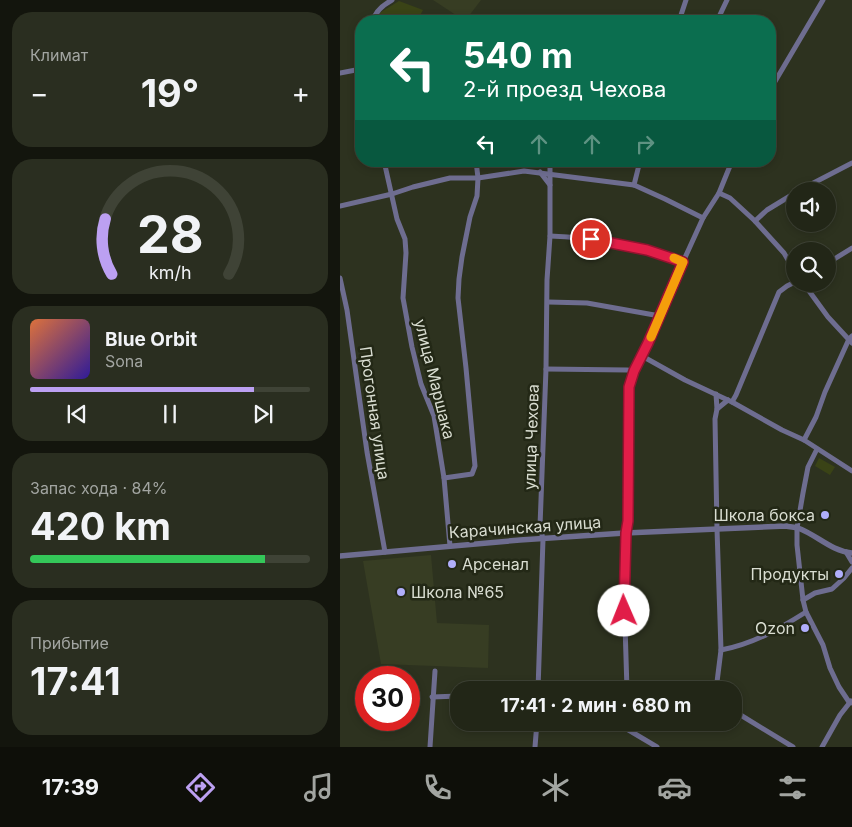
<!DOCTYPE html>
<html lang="ru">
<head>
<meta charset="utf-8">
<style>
  body { margin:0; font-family:Inter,sans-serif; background:#2a2e20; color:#f1f3f6; height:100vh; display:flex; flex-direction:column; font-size:19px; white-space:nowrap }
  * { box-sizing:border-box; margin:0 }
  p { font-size:16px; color:#a2a5a1 }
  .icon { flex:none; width:28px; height:28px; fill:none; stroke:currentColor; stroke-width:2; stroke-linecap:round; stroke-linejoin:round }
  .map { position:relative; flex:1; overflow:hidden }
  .drawer { display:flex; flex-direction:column; gap:12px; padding:12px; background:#13150d; width:340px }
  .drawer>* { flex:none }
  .banner { position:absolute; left:15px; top:15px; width:421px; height:152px; border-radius:20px; box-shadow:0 2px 8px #0003,0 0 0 1px #3f4336; background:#0b6e4f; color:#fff; overflow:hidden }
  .tools { position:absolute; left:446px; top:182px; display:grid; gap:10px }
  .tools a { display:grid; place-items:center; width:50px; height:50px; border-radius:50%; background:#222617; box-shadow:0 2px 8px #0003,0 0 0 1px #3f4336; font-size:25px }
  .speed { position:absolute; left:15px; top:666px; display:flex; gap:10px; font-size:25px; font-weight:700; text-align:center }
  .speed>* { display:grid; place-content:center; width:65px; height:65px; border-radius:50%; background:#222617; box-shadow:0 2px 8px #0003,0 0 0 1px #3f4336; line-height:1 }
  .speed .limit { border:8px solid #d22; background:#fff; color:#111 }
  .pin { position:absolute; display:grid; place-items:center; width:42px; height:42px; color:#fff; margin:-21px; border:2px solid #fff; border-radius:50%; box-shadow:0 1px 5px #0007 }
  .me { position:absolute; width:55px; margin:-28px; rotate:359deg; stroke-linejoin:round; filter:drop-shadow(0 0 4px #0008) }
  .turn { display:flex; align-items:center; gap:18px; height:105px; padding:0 25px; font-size:22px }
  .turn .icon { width:65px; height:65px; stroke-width:2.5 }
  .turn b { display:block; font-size:35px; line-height:42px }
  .lanes { display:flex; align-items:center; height:48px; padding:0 25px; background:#0003; justify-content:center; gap:25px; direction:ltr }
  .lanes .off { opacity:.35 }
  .big { font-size:38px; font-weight:700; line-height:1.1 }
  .drawer .tile { flex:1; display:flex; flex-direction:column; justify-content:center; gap:8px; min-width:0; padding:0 18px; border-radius:20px; background:#2a2e20 }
  .drawer .dial { align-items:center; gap:0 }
  .dial svg { height:130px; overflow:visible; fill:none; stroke:#3f4336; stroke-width:7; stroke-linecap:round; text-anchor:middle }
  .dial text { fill:#f1f3f6; stroke:none }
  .song { display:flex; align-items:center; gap:15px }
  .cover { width:60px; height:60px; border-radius:8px; background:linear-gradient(135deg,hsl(20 70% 55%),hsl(250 70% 35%)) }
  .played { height:5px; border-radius:2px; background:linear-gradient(90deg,#bca0f2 80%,#3f4336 80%) }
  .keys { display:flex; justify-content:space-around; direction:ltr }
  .heat { display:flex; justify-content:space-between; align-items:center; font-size:28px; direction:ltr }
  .charge { height:8px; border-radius:4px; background:linear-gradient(90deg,#34c759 84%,#3f4336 0) }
  .trip { position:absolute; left:110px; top:681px; width:292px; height:50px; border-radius:20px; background:#222617; box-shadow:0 2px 8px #0003,0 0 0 1px #3f4336; font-weight:700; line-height:50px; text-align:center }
  .tabs { display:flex; height:80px; justify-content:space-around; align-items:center; background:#0e0f09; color:#a2a5a1 }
  .tabs .icon { width:35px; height:35px }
  .tabs .active { color:#bca0f2 }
  .tabs b { font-size:22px; color:#f1f3f6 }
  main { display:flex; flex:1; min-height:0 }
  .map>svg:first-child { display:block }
</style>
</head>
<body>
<main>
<section class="drawer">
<div class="tile"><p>Климат</p>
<div class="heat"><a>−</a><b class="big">19°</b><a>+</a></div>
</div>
<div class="tile dial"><svg viewBox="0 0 100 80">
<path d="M14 69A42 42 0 1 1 86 69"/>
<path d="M14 69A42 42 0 0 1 10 35" stroke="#bca0f2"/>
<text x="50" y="56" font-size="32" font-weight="700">28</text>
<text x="50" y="72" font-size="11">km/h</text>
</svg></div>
<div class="tile">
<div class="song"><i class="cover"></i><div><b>Blue Orbit</b><p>Sona</p></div></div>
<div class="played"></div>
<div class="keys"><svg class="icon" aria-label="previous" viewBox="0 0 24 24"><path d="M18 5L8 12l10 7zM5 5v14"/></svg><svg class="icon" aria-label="pause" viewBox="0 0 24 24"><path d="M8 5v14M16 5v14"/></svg><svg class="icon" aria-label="next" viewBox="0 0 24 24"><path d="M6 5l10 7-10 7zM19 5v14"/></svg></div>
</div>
<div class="tile"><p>Запас хода · 84%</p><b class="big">420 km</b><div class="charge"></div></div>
<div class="tile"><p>Прибытие</p><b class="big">17:41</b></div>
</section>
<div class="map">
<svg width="512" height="747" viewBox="0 0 512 747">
  <rect width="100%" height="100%" fill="#2d321f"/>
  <g fill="#373d23">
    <polygon points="93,0 141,0 125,21"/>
    <polygon points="91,555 97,623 149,625 148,668 41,664 23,561"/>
  </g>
  <g fill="#3a4316">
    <polygon points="59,1 83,10 77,21 73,21 71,18 64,15 60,21 41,20 38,17 41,12"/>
    <polygon points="479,458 495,467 490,475 475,466"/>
  </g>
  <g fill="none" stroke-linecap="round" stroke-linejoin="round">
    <g stroke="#6e6d90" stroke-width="5">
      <path d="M33 21C35 11 43 5 52 0"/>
      <polyline points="339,21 346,0"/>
      <polyline points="377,21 387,0"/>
      <polyline points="0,73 21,69"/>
      <polyline points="430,90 483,0"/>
      <polyline points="44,161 57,219 65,239 66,253 63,298 72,347 81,384 94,416 104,478 110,546"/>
      <polyline points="200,172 210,185"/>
      <polyline points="294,185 300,161"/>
      <polyline points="458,191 512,163"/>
      <polyline points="379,193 390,198 415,221 444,253 455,272"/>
      <polyline points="0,206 52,194 73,187 110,178 138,178 184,171 294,185 325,199 363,218"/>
      <polyline points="415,221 427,210 455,193"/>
      <path d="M210 236C255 238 301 245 343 262"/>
      <polyline points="488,263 512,248"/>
      <polyline points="0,278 7,310 27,452 45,552"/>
      <polyline points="464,284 488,317 512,343"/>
      <polyline points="208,302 247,303 320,316"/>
      <polyline points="302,356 345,380 392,402 442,430 464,440 512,471"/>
      <polyline points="206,369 287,370 294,371"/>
      <polyline points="376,394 377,409"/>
      <polyline points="392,402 396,395 439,292 447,286 455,282"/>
      <polyline points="464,440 476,417 485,392 509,339 512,336"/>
      <polyline points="477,449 468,467 463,493 457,528 457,545 463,600 466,612 483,645 490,668 499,687 509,702 512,703"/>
      <polyline points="104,478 132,474 135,466 126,368 118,298 119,279 122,257 130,217 137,196 138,178 136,161"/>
      <polyline points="506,552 512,562"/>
      <polyline points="463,600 475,593 492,589 504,578 512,568"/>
      <path d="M381 650C413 644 439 629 466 612"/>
      <polyline points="198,690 203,539 200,526 206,369 207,280 210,236 210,161"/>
      <polyline points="287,690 284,592 285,533 288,521 289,387 294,371 302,356 343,262 363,218 379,193 392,161"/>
      <polyline points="365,690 376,690"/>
      <polyline points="376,690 381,650 377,529 375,419 377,409 388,400"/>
      <polyline points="92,697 119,696"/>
      <polyline points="394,711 453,747"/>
      <polyline points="275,722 317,747"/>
      <polyline points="90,747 95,671"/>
      <polyline points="195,747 197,722"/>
      <polyline points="482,747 500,715 511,701"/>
    </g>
    <path stroke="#6e6d90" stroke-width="5.5" d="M0 556 180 540 285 533 446 526C450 527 454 527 458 528 477 535 491 551 512 553"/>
  </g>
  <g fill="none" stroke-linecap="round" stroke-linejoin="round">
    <defs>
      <polyline id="route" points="251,239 307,250 343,262 308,343 294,371 289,387 288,521 286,533 284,611"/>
    </defs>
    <use href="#route" stroke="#92132f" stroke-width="12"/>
    <use href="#route" stroke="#e11d48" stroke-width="9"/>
    <polyline stroke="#f59e0b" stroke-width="9" points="311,337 343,262 334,258"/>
  </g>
  <g fill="#b0aefa" stroke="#232816" stroke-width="2">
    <circle cx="485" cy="515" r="5"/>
    <circle cx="112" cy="564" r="5"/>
    <circle cx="499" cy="574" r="5"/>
    <circle cx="61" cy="592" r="5"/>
    <circle cx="465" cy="628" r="5"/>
  </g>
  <g text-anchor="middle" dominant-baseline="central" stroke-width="5" stroke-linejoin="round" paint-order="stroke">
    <g font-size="16" fill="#d9ddd1" stroke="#232816">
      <text transform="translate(95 379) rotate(76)">улица Маршака</text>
      <text transform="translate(35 413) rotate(82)">Прогонная улица</text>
      <text transform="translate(191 437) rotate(-88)">улица Чехова</text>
      <text transform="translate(185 527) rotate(-4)">Карачинская улица</text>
    </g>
    <g font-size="16" fill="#d9ddd1" stroke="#232816" text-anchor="end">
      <text x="475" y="515">Школа бокса</text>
      <text x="122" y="564" text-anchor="start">Арсенал</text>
      <text x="489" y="574">Продукты</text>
      <text x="71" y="592" text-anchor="start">Школа №65</text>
      <text x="455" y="628">Ozon</text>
    </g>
  </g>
</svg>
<div class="tools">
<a><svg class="icon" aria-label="sound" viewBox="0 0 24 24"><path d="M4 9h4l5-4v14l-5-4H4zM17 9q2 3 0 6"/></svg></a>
<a><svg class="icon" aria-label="search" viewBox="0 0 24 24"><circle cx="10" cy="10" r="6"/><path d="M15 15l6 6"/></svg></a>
</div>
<div class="speed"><div class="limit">30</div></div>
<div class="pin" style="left:251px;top:239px;background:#d93025"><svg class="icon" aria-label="arrive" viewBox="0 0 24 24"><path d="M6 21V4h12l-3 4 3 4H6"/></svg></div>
<svg class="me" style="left:284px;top:611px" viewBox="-20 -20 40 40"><circle r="19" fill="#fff"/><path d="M0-13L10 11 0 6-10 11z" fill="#e11d48"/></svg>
<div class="trip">17:41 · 2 мин · 680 m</div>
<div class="banner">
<div class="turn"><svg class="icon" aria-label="left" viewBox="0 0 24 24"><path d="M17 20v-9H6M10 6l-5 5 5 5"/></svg><div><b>540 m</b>2-й проезд Чехова</div></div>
<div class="lanes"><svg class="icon" aria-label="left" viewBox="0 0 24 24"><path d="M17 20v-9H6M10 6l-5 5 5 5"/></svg><svg class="icon off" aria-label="ahead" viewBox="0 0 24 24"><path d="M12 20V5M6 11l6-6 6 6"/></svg><svg class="icon off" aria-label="ahead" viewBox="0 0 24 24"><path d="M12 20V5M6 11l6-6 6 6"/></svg><svg class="icon off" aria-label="right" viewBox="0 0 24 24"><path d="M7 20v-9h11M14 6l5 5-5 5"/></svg></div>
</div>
</div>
</main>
<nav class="tabs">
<b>17:39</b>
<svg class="icon active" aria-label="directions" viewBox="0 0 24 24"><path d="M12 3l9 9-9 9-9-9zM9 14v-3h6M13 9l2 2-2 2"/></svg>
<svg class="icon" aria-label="music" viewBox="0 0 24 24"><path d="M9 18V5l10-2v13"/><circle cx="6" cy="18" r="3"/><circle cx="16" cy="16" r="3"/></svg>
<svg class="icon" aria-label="phone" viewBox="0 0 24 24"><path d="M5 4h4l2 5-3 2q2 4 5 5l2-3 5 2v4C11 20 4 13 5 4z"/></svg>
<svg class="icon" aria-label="climate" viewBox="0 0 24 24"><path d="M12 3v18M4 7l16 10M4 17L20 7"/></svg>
<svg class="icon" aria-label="car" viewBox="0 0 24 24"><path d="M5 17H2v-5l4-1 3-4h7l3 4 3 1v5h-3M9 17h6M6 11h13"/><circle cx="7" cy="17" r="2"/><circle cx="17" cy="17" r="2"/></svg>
<svg class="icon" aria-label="filters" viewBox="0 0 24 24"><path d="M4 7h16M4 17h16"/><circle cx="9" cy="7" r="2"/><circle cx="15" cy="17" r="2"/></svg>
</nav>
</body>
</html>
